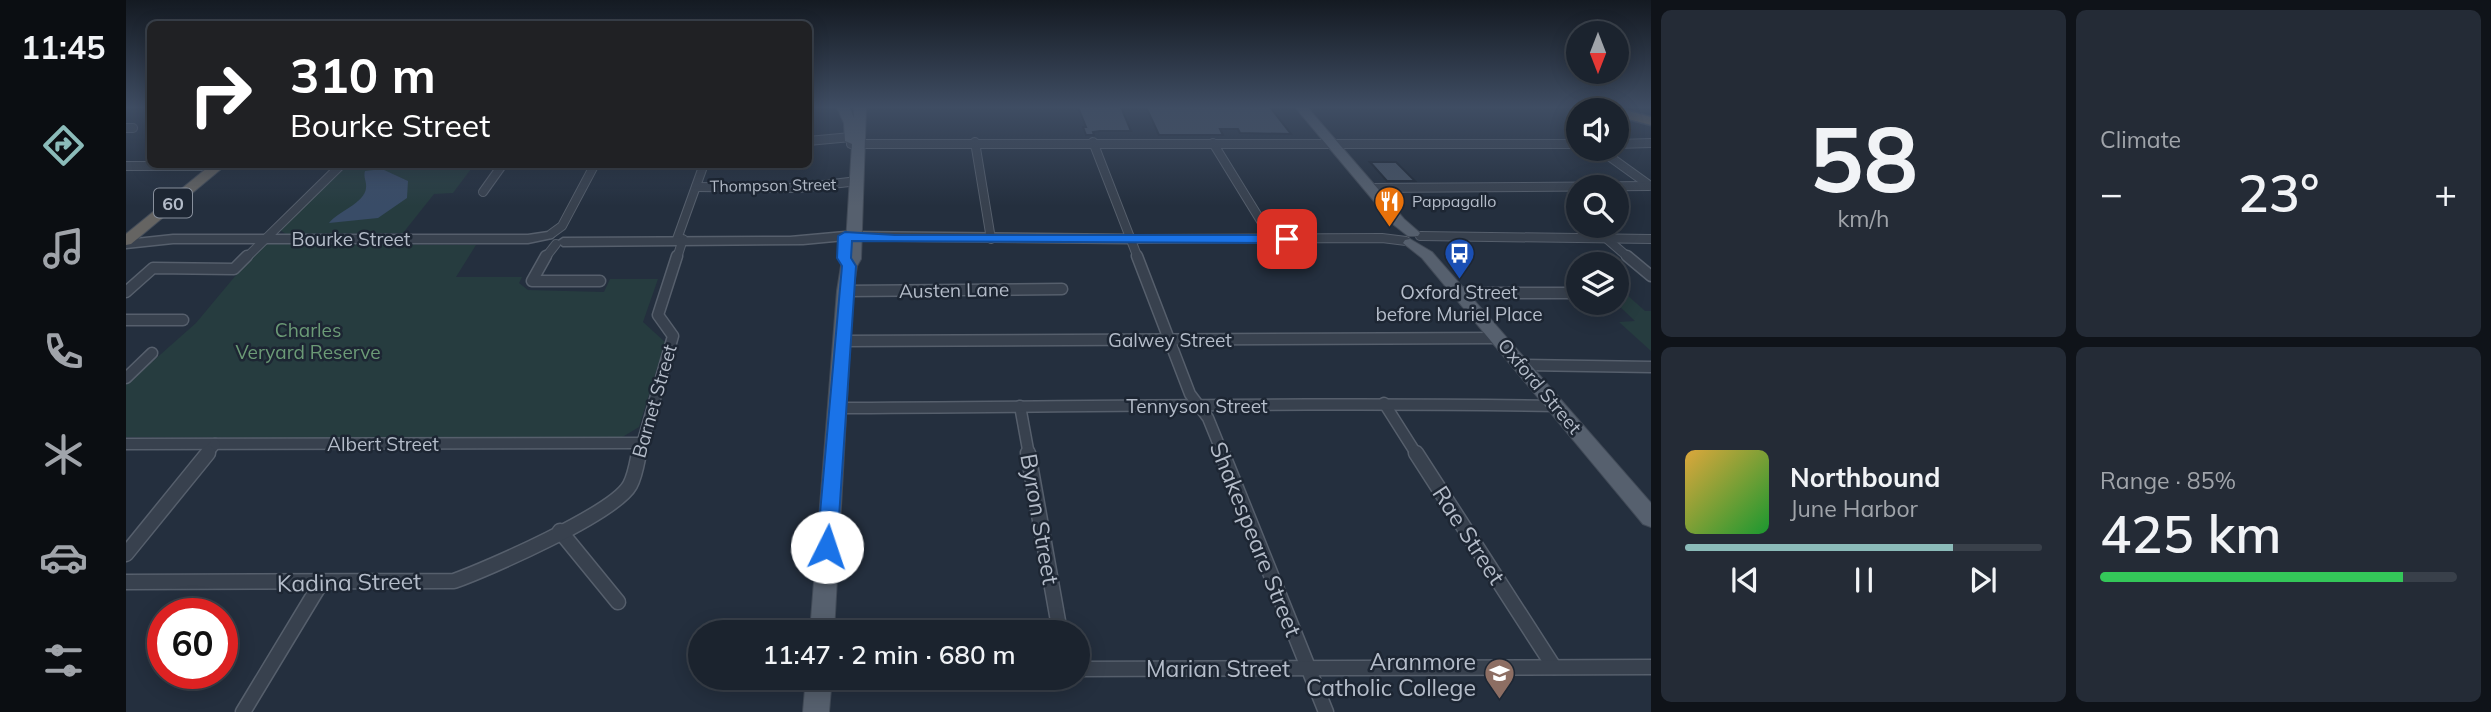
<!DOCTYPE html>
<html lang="en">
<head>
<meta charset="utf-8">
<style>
  body { margin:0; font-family:Mulish,sans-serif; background:#242b36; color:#f1f3f6; height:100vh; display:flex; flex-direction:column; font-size:26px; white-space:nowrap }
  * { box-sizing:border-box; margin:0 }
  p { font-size:23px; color:#a0a4aa }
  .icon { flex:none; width:38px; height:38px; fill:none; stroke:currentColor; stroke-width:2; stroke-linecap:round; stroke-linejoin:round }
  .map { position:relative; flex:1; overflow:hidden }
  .sheet { display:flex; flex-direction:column; gap:10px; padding:10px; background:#0f1319; width:840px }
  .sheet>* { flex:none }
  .top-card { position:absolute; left:21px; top:21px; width:665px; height:147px; border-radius:10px; box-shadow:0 4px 18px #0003,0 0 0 2px #39404a; background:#202124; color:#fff; overflow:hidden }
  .needle { width:46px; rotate:180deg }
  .buttons { position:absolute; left:1440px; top:21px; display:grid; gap:14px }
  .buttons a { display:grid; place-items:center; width:63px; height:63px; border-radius:50%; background:#1b232e; box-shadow:0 4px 18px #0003,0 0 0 2px #39404a; font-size:35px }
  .speed { position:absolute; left:21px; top:598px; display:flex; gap:14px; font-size:35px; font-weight:700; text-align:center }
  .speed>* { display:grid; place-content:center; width:91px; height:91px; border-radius:50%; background:#1b232e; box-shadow:0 4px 18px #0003,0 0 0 2px #39404a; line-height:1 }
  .speed .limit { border:10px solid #d22; background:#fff; color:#111 }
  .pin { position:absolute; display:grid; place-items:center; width:60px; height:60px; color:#fff; margin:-30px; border-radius:14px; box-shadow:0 4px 10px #0006 }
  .me { position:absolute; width:77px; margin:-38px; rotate:4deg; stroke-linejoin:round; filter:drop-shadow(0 0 5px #0008) }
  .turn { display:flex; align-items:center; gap:24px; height:147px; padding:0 28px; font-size:32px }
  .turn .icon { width:91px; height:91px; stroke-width:2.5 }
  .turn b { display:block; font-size:49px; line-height:60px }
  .big { font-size:52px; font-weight:600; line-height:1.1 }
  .sheet .widget { flex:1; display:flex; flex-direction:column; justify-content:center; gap:10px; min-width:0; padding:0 24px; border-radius:10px; background:#242b36 }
  .sheet .dial { align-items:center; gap:0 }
  .dial b { font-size:91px; line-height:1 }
  .song { display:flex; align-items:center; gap:21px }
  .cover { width:84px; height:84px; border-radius:10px; background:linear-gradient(135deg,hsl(40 70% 55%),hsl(130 70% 35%)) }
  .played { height:7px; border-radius:4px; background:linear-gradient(90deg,#8bbbb9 75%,#39404a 75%) }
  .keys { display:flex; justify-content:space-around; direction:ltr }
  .heat { display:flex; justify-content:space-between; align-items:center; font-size:38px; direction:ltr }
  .charge { height:10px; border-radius:5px; background:linear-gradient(90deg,#34c759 85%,#39404a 0) }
  .sheet .tiles { flex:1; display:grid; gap:10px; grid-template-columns:repeat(2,1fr) }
  .trip { position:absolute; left:562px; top:620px; width:402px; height:70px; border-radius:35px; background:#1b232e; box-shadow:0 4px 18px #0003,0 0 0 2px #39404a; font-weight:600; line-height:70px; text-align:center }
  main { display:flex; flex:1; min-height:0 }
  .tabs { display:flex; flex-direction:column; width:126px; justify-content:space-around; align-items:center; background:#0b0e12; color:#a0a4aa }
  .tabs .icon { width:49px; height:49px }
  .tabs .current { color:#8bbbb9 }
  .tabs b { font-size:32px; color:#f1f3f6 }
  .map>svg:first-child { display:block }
</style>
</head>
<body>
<main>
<nav class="tabs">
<b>11:45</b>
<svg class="icon current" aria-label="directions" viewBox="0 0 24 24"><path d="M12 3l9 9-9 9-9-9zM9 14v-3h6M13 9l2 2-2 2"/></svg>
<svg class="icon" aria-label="music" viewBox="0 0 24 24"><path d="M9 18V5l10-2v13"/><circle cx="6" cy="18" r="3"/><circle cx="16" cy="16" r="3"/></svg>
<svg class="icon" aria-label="phone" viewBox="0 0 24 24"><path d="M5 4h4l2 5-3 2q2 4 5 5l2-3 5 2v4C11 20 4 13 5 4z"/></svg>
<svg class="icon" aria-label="climate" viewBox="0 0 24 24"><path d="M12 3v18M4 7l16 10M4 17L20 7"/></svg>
<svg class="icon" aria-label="car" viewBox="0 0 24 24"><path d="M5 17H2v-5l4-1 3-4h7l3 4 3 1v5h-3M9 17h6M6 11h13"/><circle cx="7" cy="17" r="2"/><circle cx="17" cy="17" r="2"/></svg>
<svg class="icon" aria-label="filters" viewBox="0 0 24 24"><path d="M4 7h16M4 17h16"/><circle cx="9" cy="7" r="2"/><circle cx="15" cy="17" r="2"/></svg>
</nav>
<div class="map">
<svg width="1525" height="712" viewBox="0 0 1525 712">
  <rect width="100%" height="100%" fill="#242f3e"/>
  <g fill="#263c3f">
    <polygon points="222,165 348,165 327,193 308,194 277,233 160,234 154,230"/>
    <polygon points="136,244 350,245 330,277 396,277 393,283 402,290 478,292 484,279 532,279 517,322 539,342 513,427 493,439 0,437 0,385 70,323"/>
    <polygon points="1491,286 1519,311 1525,311 1525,351 1493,322 1509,321 1490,303"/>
  </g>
  <path fill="#394c67" d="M256 169 282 181 281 198 252 218 203 223C211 212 239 203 240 188 241 182 237 177 239 171Z"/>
  <g fill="#455162" stroke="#1f2835" stroke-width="2">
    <polygon points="952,107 995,107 1005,131 974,131 967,132 968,135 960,135 957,127 960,127"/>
    <polygon points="1020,107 1144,107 1165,134 1114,133 1112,129 1094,129 1097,135 1033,135"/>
    <polygon points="1244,162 1270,162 1289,181 1261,181"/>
  </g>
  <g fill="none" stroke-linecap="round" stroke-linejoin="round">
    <defs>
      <g id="minor-far2">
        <polyline points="0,128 7,128"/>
        <polyline points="682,141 725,137"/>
        <polyline points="849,142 865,239"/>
        <polyline points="967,142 1012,258"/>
        <polyline points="1087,143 1146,239"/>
        <polyline points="725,144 1452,144"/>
        <polyline points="1491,144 1525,143"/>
        <polyline points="1473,149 1523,185"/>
        <polyline points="0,166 92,166"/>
        <polyline points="570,187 672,188 723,182"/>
        <polyline points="1244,188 1523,186"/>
        <polyline points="357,192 377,164"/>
        <polyline points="425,234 436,226 469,164"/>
        <polyline points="1294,236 1525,239"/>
        <polyline points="551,239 578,164"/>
        <polyline points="1005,239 1256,238 1280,241"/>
        <polyline points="1481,239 1503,258"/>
        <polyline points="120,258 216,164"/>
        <polyline points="419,258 430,244"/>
        <polyline points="551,258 557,239"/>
      </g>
      <g id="minor-far1">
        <polyline points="420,256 406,281 474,281"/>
        <polyline points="1011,256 1064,394 1082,418 1097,455"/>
        <polyline points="1501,256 1525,276"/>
        <polyline points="719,291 936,289"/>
        <polyline points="0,292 27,268 108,269 121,256"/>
        <polyline points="1334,293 1452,293"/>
        <polyline points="0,320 57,320"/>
        <polyline points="715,341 1373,338"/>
        <polyline points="1396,365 1525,367"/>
        <polyline points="0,378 26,353"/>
        <polyline points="1258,403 1291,455"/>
        <polyline points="894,406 903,455"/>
        <path d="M710 408C950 407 1191 402 1431 406"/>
        <polyline points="0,444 515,443"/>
        <polyline points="80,455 89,444"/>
        <polyline points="513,455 547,336 532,315 551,256"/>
      </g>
      <g id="minor">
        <polyline points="902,453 934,632"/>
        <polyline points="1096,453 1200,712"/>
        <polyline points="1290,453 1428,667"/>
        <polyline points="434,531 492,602"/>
        <polyline points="0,554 82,453"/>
        <path d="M0 582 328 581C362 569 489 513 504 485 509 476 511 463 513 453"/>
        <polyline points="952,669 1525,667"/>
        <polyline points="117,712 195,583"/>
      </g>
      <g id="tertiary">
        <polygon points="422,232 428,236 426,238 402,243 47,243 0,248 0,240 47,235 402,235"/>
        <polygon points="719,232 1005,235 1011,239 1005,243 719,240 677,244 437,246 431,242 437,238 664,237"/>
      </g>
      <g id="primary">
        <polygon points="711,107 723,107 728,118 728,107 740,107 735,259 731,266 727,291 708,632 684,632 711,291 715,266 719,259 726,144 719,141 718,123"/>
        <polygon points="1169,107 1181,107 1278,219 1294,233 1292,236 1282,236 1268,225"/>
        <polygon points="1284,239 1306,252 1525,503 1525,527 1517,524 1296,258 1277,243 1279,240"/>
        <polygon points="680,677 706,677 703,712 677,712"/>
      </g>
      <polygon id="trunk" points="86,164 101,164 5,244 0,245 0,234"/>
      <polygon id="motorway" points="1460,107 1487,107 1525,117 1525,125 1491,116 1491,110 1464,110"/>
    </defs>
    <use href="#minor-far2" stroke="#565f6c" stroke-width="10"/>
    <use href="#minor-far1" stroke="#565f6c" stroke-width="13"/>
    <use href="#minor" stroke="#565f6c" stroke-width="17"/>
    <use href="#tertiary" stroke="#565f6c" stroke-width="3"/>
    <use href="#primary" stroke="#414a57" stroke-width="2"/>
    <use href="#trunk" stroke="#434c59" stroke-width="2"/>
    <use href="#motorway" stroke="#434c59" stroke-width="3"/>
    <use href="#minor-far2" stroke="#38414e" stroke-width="8"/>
    <use href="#minor-far1" stroke="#38414e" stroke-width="10"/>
    <use href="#minor" stroke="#38414e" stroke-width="14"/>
    <use href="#tertiary" fill="#38414e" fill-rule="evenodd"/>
    <use href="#primary" fill="#56606e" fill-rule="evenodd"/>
    <use href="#trunk" fill="#656462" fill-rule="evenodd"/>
    <use href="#motorway" fill="#746855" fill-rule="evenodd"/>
  </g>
  <linearGradient id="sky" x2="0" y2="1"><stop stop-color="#141a22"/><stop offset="0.52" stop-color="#3f4d63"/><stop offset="1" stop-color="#3f4d63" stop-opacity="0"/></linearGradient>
  <rect width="1525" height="206" fill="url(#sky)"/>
  <polygon fill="#1a73e8" stroke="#114b97" stroke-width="2" points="719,232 769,235 1161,235 1167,239 1161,243 726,241 725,258 730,266 711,547 709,553 701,555 694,553 691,547 716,266 711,258 712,236"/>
  <defs>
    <symbol id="restaurant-pin" viewBox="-11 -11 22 30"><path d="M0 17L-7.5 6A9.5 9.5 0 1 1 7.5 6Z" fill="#e8710a" stroke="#1d2633"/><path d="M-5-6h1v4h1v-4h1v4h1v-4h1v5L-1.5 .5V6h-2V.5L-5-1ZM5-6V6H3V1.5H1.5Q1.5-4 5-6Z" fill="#fff"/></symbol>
    <symbol id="bus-pin" viewBox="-11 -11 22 30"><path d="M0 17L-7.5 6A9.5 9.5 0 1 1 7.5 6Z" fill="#1a4fb4" stroke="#1d2633"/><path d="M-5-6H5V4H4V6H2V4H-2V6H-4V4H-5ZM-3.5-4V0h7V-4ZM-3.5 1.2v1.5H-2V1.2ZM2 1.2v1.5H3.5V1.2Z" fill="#fff"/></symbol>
    <symbol id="school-pin" viewBox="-11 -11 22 30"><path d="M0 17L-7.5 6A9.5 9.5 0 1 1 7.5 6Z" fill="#8d6e63" stroke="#1d2633"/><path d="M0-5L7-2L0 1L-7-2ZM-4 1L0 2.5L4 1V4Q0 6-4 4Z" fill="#fff"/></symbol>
  </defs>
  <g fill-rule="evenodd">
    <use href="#restaurant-pin" x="1246" y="184" width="35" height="47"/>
    <use href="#bus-pin" x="1316" y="236" width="35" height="47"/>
    <use href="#school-pin" x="1356" y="656" width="35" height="47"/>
  </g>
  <g text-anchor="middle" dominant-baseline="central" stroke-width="5" stroke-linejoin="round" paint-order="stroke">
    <g font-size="16" fill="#b4bcc9" stroke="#1d2633">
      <text transform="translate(647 185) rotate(-1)">Thompson Street</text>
    </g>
    <g font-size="16" fill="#b4bcc9" stroke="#1d2633" text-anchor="start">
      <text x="1286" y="201">Pappagallo</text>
    </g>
    <rect fill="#1d2633" stroke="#878f9c" stroke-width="2" x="28" y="188.5" width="38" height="29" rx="5"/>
    <g font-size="18" font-weight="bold" fill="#b4bcc9">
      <text x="47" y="203">60</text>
    </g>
    <g font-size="19" fill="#b4bcc9" stroke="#1d2633">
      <text x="225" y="239">Bourke Street</text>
      <text transform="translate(828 290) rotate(-1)">Austen Lane</text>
      <text x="1044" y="340">Galwey Street</text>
      <text transform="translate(1414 386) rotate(50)">Oxford Street</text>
      <text transform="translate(528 401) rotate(-74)">Barnet Street</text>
      <text x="1071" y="406">Tennyson Street</text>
      <text x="257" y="444">Albert Street</text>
    </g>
    <g font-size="19" fill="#b4bcc9" stroke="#1d2633">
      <text x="1333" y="292">Oxford Street<tspan x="1333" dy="22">before Muriel Place</tspan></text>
    </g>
    <g font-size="19" fill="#6b9a76" stroke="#1d2633">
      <text x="182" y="330">Charles<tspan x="182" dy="22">Veryard Reserve</tspan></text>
    </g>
    <g font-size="23" fill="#b4bcc9" stroke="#1d2633">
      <text transform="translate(914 519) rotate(80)">Byron Street</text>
      <text transform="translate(1343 535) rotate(57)">Rae Street</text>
      <text transform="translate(1130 539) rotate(68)">Shakespeare Street</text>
      <text transform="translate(223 582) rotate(-1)">Kadina Street</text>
      <text x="1092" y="668">Marian Street</text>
    </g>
    <g font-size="23" fill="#b4bcc9" stroke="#1d2633" text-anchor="end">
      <text x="1350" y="661">Aranmore<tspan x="1350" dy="26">Catholic College</tspan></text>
    </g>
  </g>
</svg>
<div class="buttons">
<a><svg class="needle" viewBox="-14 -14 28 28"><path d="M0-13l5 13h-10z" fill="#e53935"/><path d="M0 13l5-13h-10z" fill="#a0a4aa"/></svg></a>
<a><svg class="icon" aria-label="sound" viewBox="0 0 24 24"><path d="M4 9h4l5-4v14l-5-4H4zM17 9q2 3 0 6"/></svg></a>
<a><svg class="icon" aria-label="search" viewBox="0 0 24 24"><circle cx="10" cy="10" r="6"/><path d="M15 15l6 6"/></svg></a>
<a><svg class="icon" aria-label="layers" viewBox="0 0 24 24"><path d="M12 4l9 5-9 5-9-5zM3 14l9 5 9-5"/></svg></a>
</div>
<div class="speed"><div class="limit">60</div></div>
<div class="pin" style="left:1161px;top:239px;background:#d93025"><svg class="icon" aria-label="arrive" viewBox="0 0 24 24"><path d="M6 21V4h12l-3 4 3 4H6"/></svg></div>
<svg class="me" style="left:701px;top:547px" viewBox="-20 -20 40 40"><circle r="19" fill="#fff"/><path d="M0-13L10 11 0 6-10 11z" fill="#1a73e8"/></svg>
<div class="trip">11:47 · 2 min · 680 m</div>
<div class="top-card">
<div class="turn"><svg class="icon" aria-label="right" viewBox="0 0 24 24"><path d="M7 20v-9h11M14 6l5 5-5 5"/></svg><div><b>310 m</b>Bourke Street</div></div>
</div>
</div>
<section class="sheet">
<div class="tiles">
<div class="widget dial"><b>58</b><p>km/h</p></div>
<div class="widget"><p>Climate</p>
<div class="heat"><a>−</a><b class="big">23°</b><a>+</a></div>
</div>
<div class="widget">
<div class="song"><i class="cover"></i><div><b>Northbound</b><p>June Harbor</p></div></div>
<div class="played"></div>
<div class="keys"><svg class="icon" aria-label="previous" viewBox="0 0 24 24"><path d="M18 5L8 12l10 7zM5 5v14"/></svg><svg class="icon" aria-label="pause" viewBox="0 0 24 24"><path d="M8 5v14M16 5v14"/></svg><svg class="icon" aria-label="next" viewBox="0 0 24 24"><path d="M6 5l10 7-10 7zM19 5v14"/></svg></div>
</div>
<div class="widget"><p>Range · 85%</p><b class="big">425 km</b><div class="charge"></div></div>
</div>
</section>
</main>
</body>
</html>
